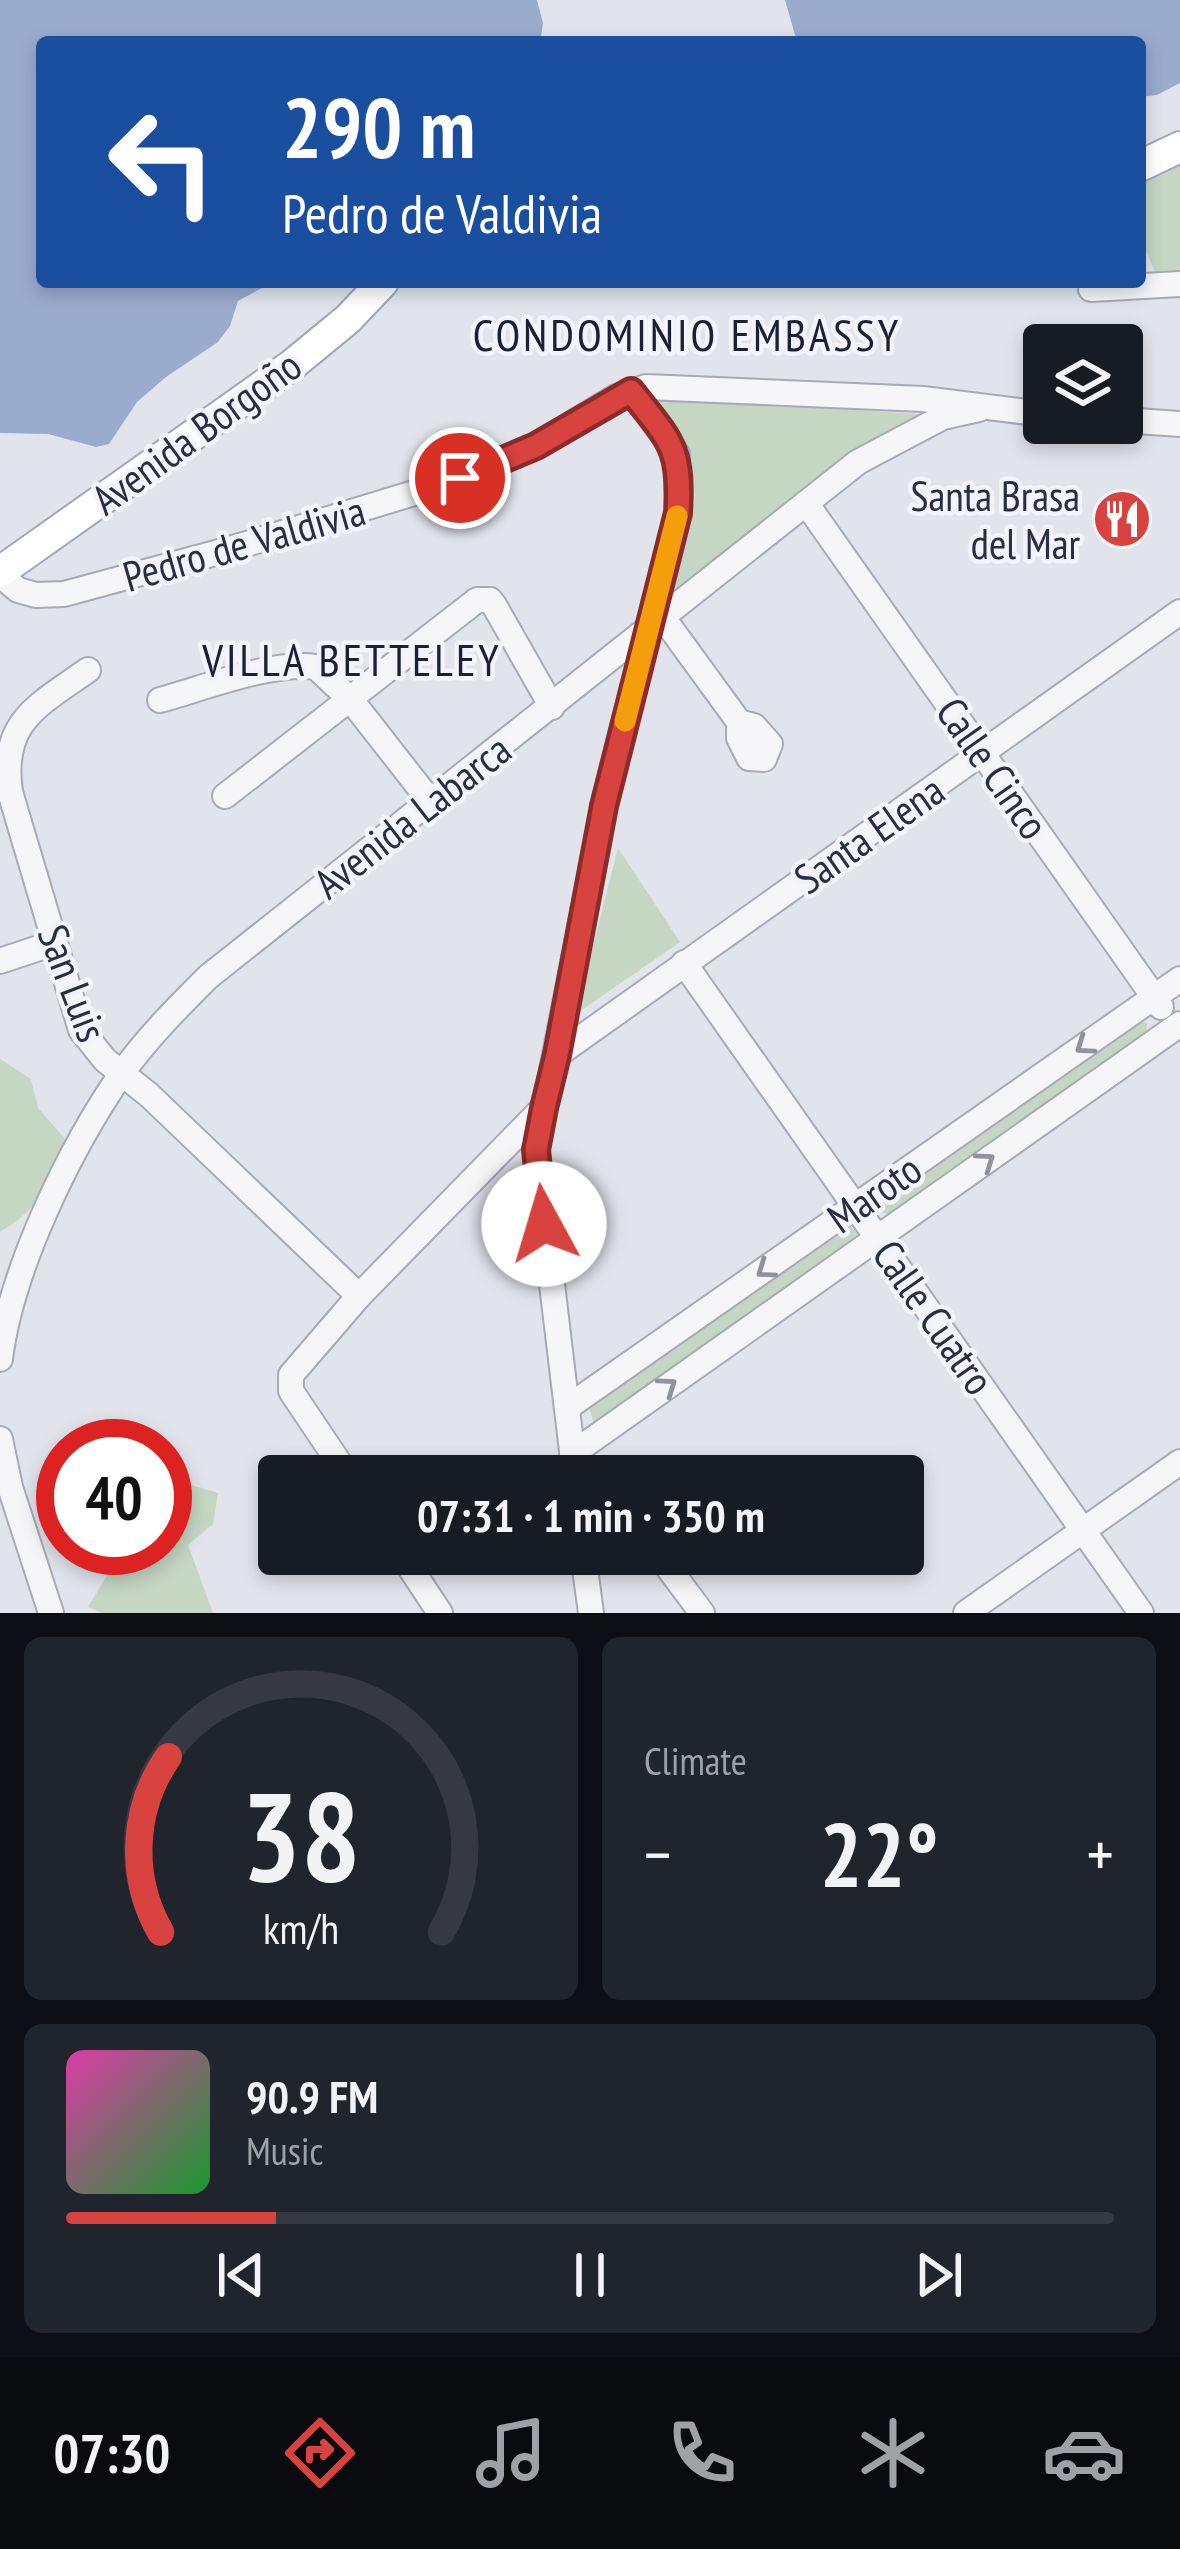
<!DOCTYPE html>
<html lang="en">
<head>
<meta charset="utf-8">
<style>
  body { margin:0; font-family:"PT Sans Narrow",sans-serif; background:#20242c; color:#f1f3f6; height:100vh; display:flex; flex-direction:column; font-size:45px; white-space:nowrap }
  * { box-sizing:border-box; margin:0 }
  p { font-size:39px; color:#9ea1a6 }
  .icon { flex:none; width:66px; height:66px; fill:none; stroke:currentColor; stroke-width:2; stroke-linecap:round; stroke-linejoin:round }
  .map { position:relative; height:1613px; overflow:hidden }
  .sheet { display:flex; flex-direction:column; gap:24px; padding:24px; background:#0d0f14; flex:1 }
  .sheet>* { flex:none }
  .guide { position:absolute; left:36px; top:36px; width:1110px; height:252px; border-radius:12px; box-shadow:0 6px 18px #0003; background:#1a4fa0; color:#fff; overflow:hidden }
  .fabs { position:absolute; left:1023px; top:324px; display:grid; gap:24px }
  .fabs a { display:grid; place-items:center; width:120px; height:120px; border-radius:12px; background:#171b24; box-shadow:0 6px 18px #0003; font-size:60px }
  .speed { position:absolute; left:36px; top:1419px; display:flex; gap:24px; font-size:60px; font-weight:700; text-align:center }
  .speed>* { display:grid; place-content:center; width:156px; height:156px; border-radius:50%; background:#171b24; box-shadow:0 6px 18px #0003; line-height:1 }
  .speed .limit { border:18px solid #d22; background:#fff; color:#111 }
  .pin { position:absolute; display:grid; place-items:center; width:102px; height:102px; color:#fff; margin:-51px; border:6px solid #fff; border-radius:50%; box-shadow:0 3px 12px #0007 }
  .me { position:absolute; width:132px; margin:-66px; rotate:354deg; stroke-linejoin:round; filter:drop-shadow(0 0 9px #0008) }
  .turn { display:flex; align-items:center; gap:42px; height:252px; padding:0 48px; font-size:54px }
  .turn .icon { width:156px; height:156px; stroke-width:2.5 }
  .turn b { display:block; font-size:84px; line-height:102px }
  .big { font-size:90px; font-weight:800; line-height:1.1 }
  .sheet .card { flex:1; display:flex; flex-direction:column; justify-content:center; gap:18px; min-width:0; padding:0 42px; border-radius:18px; background:#20242c }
  .sheet .dial { align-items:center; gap:0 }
  .dial svg { height:312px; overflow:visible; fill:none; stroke:#363941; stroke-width:7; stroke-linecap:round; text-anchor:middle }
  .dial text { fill:#f1f3f6; stroke:none }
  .song { display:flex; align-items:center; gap:36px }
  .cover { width:144px; height:144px; border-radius:18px; background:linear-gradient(135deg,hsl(320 70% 55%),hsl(130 70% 35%)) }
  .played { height:12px; border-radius:6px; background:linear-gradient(90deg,#d84340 20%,#363941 20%) }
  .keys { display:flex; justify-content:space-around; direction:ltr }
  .heat { display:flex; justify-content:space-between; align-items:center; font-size:66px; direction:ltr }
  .sheet .tiles { flex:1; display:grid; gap:24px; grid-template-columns:1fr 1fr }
  .card:last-child { grid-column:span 2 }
  .trip { position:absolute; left:258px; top:1455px; width:666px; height:120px; border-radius:12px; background:#171b24; box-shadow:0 6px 18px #0003; font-weight:800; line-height:120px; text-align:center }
  .dock { display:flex; height:192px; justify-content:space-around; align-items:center; background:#090b0e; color:#9ea1a6 }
  .dock .icon { width:84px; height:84px }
  .dock .current { color:#d84340 }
  .dock b { font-size:54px; color:#f1f3f6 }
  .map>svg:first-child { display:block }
</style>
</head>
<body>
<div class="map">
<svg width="1180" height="1613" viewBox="0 0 1180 1613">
  <rect width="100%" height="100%" fill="#e2e4ec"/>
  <g fill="#c5d6c3">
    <polygon points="1180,161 1180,278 1158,279 1140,237 1140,184"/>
    <path d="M655 398 919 414 793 497 661 603C701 511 712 486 655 398Z"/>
    <polygon points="618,848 680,942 576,1014"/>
    <polygon points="1135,1021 1147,1023 1146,1037 894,1216 881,1212 879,1200"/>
    <path d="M0 1059 31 1079 38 1108 66 1140C50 1183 41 1208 0 1232Z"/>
    <polygon points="848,1222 861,1240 596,1430 588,1404"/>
    <polygon points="185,1483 218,1493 213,1524 188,1545 213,1613 102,1613 88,1607 124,1548 165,1548 165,1495"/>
  </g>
  <g fill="#9babce">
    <polygon points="0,0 537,0 543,23 541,36 532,42 42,42 42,282 273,282 238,301 230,326 218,342 166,377 137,402 109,444 96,447 48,434 0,433"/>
    <polygon points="785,0 1180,0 1180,83 1157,95 1140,97 1140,42 797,42"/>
  </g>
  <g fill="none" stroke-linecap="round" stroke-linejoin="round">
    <defs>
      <g id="minor">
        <polyline points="1091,289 1180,284"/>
        <polyline points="1122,420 1180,424"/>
        <polyline points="806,503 1161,1007"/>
        <polyline points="0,575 18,590 36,595 64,594 230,549 460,479 535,446 616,397 646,387 923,399 1044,414"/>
        <polyline points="664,619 739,722 739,738 749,758 764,759 770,744 754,726 739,722"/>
        <path d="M88 670C37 706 0 722 10 792L81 1030 105 1060 149 1095 359 1296"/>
        <path d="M160 700C201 689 275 660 316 667L351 700 430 801"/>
        <polyline points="225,796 477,600 490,600 494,605 552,707"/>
        <polyline points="0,961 54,943"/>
        <polyline points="684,963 1141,1613"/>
        <polyline points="557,1055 1180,612"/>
        <path d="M0 1359C11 1269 70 1148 122 1073 147 1038 177 1008 208 977L858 462 943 417 979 409"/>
        <polyline points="568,1407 1180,979"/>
        <polyline points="0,1439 10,1487 51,1613"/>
        <polyline points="348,1476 291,1391 291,1375 359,1296 543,1108"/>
        <polyline points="575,1476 536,1151 604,806 678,513 677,454 631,391"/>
        <polyline points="598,1476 572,1454 1180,1024"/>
        <polyline points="401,1554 440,1613"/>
        <polyline points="583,1554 591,1613"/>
        <polyline points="658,1554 702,1613"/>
        <polyline points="966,1613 1180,1462"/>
      </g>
      <g id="major">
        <polyline points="1140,166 1180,147"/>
        <polyline points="0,572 292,365 348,319 383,282"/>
      </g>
    </defs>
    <use href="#minor" stroke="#a7aab7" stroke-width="28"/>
    <use href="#major" stroke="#a1a6b8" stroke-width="34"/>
    <use href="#minor" stroke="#f6f6f9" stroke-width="24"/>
    <use href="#major" stroke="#fff" stroke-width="30"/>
  </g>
  <defs><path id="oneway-chevron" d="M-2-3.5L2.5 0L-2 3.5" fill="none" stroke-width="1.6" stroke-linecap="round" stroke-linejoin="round" transform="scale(3)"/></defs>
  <g stroke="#90929f">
    <use href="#oneway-chevron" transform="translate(1084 1046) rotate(145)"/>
    <use href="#oneway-chevron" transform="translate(986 1161) rotate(-35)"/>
    <use href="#oneway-chevron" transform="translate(765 1270) rotate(145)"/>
    <use href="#oneway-chevron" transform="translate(668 1386) rotate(-35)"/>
  </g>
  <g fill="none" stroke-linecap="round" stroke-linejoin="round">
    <defs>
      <path id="route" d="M460 478 536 446 631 391C670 441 682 447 678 513L604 806 557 1055 544 1108 536 1150 544 1224"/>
    </defs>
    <use href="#route" stroke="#8c2c2a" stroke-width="30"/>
    <use href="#route" stroke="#d84340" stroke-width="21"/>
    <polyline stroke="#f59e0b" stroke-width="21" points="625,721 677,516"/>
  </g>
  <defs>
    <symbol id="restaurant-disc" viewBox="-11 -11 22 22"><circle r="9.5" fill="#d84340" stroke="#f2f4f9"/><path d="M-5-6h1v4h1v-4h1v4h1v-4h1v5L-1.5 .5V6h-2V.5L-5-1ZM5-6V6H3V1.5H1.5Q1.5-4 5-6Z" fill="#fff"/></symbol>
  </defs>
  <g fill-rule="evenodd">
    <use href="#restaurant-disc" x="1089" y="486" width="66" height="66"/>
  </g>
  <g text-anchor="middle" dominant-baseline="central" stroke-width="9" stroke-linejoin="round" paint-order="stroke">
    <g font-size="42" fill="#292e45" stroke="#f2f4f9">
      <text transform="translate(196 432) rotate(-36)">Avenida Borgoño</text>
      <text transform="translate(244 543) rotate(-16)">Pedro de Valdivia</text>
      <text transform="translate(993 768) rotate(55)">Calle Cinco</text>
      <text transform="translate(412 816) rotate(-38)">Avenida Labarca</text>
      <text transform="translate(869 834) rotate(-35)">Santa Elena</text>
      <text transform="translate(73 983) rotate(69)">San Luis</text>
      <text transform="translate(874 1193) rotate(-35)">Maroto</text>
      <text transform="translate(934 1317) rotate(55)">Calle Cuatro</text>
    </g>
    <g font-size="42" fill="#292e45" stroke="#f2f4f9" text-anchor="end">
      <text x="1080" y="495">Santa Brasa<tspan x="1080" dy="48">del Mar</tspan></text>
    </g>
    <g font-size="45" letter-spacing="3" fill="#1b2036" stroke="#f2f4f9">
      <text x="687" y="334">CONDOMINIO EMBASSY</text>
      <text x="352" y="659">VILLA BETTELEY</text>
    </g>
  </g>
</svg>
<div class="fabs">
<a><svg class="icon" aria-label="layers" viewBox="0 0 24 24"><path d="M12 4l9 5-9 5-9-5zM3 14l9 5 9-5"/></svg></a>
</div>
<div class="speed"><div class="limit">40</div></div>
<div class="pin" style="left:460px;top:478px;background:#d93025"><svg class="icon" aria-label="arrive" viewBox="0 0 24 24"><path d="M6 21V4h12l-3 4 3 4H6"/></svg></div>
<svg class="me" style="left:544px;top:1224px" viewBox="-20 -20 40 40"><circle r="19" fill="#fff"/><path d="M0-13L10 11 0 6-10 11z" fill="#d84340"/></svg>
<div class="trip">07:31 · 1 min · 350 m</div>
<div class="guide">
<div class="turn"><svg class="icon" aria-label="left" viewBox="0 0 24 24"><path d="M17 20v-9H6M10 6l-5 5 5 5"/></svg><div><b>290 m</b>Pedro de Valdivia</div></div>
</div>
</div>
<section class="sheet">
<div class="tiles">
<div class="card dial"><svg viewBox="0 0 100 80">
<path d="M14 69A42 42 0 1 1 86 69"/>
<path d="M14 69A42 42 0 0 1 16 24" stroke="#d84340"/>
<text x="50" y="56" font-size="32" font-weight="700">38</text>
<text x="50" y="72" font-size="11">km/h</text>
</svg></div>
<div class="card"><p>Climate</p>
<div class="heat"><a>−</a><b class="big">22°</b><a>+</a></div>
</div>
<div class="card">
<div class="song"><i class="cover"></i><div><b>90.9 FM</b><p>Music</p></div></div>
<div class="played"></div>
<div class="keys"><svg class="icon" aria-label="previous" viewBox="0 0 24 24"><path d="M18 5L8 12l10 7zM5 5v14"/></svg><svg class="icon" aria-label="pause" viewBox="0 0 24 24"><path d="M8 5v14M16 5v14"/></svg><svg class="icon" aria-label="next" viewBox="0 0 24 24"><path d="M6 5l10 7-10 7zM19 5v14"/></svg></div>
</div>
</div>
</section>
<nav class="dock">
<b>07:30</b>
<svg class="icon current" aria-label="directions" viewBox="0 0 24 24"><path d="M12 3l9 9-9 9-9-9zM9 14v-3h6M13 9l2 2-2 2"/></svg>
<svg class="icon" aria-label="music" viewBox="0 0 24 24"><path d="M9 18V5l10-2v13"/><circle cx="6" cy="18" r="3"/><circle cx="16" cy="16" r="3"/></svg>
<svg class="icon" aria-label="phone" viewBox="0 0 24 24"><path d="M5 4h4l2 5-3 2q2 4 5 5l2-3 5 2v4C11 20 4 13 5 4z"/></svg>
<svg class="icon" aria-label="climate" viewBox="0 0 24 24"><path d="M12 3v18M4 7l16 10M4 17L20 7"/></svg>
<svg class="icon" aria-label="car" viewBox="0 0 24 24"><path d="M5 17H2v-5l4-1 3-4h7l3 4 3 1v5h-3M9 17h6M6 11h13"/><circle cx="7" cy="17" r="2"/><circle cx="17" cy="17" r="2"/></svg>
</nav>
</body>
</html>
